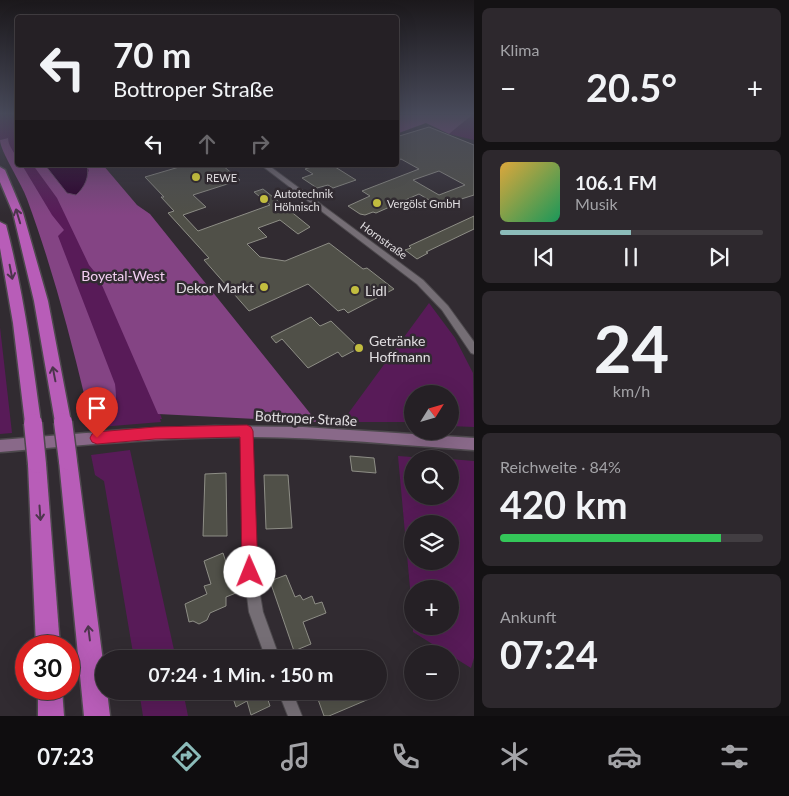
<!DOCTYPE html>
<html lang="de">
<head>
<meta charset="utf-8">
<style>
  body { margin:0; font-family:Lato,sans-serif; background:#2d282d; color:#f1f3f6; height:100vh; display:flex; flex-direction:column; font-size:19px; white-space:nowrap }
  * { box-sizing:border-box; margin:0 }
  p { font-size:16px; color:#a3a3a7 }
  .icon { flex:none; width:28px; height:28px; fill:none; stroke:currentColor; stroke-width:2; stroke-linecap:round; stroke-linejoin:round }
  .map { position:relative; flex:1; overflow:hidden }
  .drawer { display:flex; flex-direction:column; gap:8px; padding:8px; background:#141214; width:315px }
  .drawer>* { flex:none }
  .banner { position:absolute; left:15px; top:15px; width:384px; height:152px; border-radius:5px; box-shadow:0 5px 20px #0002,0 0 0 1px #423e42; background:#252025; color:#f1f3f6; overflow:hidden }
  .needle { width:32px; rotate:53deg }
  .fabs { position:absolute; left:404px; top:385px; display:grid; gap:10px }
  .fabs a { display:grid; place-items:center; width:55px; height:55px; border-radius:50%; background:#252025; box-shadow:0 5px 20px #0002,0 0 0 1px #423e42; font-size:25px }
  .speed { position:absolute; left:15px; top:635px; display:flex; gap:10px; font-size:25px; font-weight:700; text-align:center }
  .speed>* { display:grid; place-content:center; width:65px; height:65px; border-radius:50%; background:#252025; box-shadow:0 5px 20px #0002,0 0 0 1px #423e42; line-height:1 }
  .speed .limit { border:8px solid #d22; background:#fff; color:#111 }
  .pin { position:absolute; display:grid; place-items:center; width:42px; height:42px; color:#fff; margin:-51px -21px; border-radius:50% 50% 50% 0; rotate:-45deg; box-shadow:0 0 5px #0007 }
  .pin .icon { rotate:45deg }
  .me { position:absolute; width:55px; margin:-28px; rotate:359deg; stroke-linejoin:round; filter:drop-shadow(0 0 4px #0008) }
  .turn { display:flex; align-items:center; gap:18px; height:105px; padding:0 15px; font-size:22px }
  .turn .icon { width:65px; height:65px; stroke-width:2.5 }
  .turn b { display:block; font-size:35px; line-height:42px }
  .lanes { display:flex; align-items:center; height:48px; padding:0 15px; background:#0003; justify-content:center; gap:25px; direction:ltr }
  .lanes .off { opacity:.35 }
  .big { font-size:38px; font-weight:700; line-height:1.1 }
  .drawer .card { flex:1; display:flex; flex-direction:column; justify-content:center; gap:8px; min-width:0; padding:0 18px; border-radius:8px; background:#2d282d }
  .drawer .dial { align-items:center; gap:0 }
  .dial b { font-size:65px; line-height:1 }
  .song { display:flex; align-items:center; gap:15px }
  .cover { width:60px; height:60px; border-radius:8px; background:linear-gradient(135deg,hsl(40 70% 55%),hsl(150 70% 35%)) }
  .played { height:5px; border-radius:2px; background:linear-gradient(90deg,#8bbbb9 50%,#423e42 50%) }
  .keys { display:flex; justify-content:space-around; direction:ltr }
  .heat { display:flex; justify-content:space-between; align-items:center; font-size:28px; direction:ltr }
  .charge { height:8px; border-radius:4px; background:linear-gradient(90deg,#34c759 84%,#423e42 0) }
  .trip { position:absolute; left:95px; top:650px; width:292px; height:50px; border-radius:25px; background:#252025; box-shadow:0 5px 20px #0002,0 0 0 1px #423e42; font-weight:700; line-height:50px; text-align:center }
  .tabs { display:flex; height:80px; justify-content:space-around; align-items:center; background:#0f0d0f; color:#a3a3a7 }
  .tabs .icon { width:35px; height:35px }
  .tabs .current { color:#8bbbb9 }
  .tabs b { font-size:22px; color:#f1f3f6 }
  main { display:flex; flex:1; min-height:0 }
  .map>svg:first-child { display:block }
</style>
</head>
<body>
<main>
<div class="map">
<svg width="474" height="716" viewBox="0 0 474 716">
  <rect width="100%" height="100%" fill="#312b31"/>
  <g fill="#581b58" fill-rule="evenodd">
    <polygon points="0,115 17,115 18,165 101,165 129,333 162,419 160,419 161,422 100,427 107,422 114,412 6,146 8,138 0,140"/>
    <polygon points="472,115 474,115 474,140 449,134"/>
    <polygon points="429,303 455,338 473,373 474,427 450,426 450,394 412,394 412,422 342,422"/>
    <polygon points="0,327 12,433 0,434"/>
    <polygon points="130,450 176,659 134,659 104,481 95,475 91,455"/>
    <path d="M398 456 441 459H412V496H450V459L474 461V658L471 668 413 632V626H450V589H412V610ZM412 524H450V561H412Z"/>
    <polygon points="139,691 183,691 188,716 143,716"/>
  </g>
  <g fill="#844484">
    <polygon points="396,115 472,115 449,134 426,123 396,134"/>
    <path d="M8 138C8 148 18 154 18 165H22L52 215 64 230 58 236 115 384C118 409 116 426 86 427L81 406 85 398C69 331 51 264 27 199 22 184 0 151 0 140Z"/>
    <polygon points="33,165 45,165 67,192 89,171 87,165 103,165 137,205 150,214 317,422 158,414 98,276 89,265 57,198"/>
  </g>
  <path fill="#2c002d" stroke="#624363" d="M45 165H87C90 177 84 188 76 195L67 193Z"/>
  <g fill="#505048" stroke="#8e8e86" fill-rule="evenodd">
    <path d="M429 127 474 145V195L439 206 419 194 376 213 373 212 365 215 360 214 348 206 370 196 362 191 419 169 401 159 396 161V137ZM439 171 465 185 439 195 413 180Z"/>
    <polygon points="186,165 222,165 240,180 193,195 206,207 183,215 198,231 270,205 254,192 263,189 310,227 298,234 280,220 258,228 267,237 247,244 260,257 285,261 329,243 363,269 367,268 394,289 348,313 344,309 338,311 308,284 249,311 204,260 209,258 168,213 174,211 161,197 164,197 145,177"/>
    <polygon points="318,165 332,165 356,180 333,188 328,185 317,188 302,178 313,174 305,169"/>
    <polygon points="474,216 474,229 426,252 428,253 417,259 405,250 411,248 409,246"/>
    <polygon points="311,317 320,326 331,321 359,348 342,357 338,352 308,368 282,339 276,343 271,337"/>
    <polygon points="350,456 374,458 376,473 352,471"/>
    <polygon points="226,473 227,536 203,536 205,474"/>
    <polygon points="264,475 288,475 292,528 266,529"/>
    <polygon points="223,553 236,593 226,597 226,606 210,613 207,620 199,624 193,621 189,622 185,604 207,594 204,586 211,584 204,561"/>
    <polygon points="286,575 295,597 300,595 303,600 312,596 315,604 322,602 326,613 303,622 311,644 294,651 270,581"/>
    <polygon points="235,691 265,691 270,706 251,715 247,701 236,707 233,698 237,696"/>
    <polygon points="315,691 366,691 369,699 329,716 324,716"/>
  </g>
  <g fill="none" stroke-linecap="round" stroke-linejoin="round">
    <defs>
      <g id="minor">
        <polygon points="247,426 251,428 252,431 256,572 263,612 280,659 266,659 249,612 244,572 242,431 243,428"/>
        <polygon points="278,691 292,691 302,716 288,716"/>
      </g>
      <polygon id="tertiary" points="261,165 268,165 423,280 448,306 474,342 474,354 471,353 442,310 417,284"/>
      <path id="secondary" d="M215 426 303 427 474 438V450C398 445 322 437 246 437 164 437 82 445 0 452V440L123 430Z"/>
      <g id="motorway">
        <polygon points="0,167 5,170 23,213 48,301 71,422 69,427 63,429 57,427 55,422 34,301 13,213 0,182"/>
        <path d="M0 222 6 225C23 290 32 356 41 423L39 428 33 431 27 428 25 423 13 323 0 248Z"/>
        <polygon points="68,452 74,455 77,461 104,669 104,691 107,691 110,716 84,716 59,461 62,455"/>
        <polygon points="37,455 43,458 46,464 60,646 36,646 28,464 31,458"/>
        <polygon points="38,689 62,689 64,716 38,716"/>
      </g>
    </defs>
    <use href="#minor" stroke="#4d494d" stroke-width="2"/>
    <use href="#tertiary" stroke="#4d494d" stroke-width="2"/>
    <use href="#secondary" stroke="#4d494d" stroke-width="3"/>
    <use href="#motorway" stroke="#4d494d" stroke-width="3"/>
    <use href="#minor" fill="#756e75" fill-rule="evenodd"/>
    <use href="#tertiary" fill="#756e75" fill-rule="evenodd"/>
    <use href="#secondary" fill="#896989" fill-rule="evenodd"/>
    <use href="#motorway" fill="#b85db8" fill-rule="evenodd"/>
    <defs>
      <g id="motorway-bridge">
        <polyline points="63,422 68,461"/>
        <polyline points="33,423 37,464"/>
      </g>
    </defs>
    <use href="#motorway-bridge" stroke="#4d494d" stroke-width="21" stroke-linecap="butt"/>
    <use href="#motorway-bridge" stroke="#b85db8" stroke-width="18"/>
  </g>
  <defs><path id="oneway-shaft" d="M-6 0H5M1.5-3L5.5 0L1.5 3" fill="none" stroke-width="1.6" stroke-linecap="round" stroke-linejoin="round" transform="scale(1.25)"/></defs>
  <g stroke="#4c354c">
    <use href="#oneway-shaft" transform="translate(18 216) rotate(-107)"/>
    <use href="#oneway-shaft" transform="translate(11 272) rotate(79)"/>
    <use href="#oneway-shaft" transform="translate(54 374) rotate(-101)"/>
    <use href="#oneway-shaft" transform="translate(40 513) rotate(86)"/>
    <use href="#oneway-shaft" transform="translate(89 633) rotate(-97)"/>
  </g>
  <linearGradient id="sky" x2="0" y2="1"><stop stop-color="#1b181b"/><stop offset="0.53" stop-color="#484a5a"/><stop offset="1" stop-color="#484a5a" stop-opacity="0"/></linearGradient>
  <rect width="474" height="215" fill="url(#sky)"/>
  <polygon fill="#e11d48" stroke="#92132f" points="247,425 251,427 253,431 258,572 255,578 250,580 244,578 242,572 240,437 155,439 97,444 92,442 90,438 92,434 97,432 155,427"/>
  <g fill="#c2bd3f" stroke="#312b31" stroke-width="2">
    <circle cx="196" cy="177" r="5"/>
    <circle cx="264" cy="199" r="5"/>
    <circle cx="377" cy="203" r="5"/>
    <circle cx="264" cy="287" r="5"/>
    <circle cx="355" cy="290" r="5"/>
    <circle cx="359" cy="348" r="5"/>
  </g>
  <g text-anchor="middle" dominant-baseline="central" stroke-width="5" stroke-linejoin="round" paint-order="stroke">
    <g font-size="11" fill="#e1dee1" stroke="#312b31" text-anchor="start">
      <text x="206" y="177">REWE</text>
      <text x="274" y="193">Autotechnik<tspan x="274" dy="13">Höhnisch</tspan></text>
      <text x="387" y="203">Vergölst GmbH</text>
    </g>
    <g font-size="11" fill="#e1dee1" stroke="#312b31">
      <text transform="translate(384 240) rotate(36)">Hornstraße</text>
    </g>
    <g font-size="14" fill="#f4d0f3" stroke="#312b31">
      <text x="123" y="275">Boyetal-West</text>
    </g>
    <g font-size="14" fill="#e1dee1" stroke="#312b31" text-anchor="start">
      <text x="254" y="287" text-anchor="end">Dekor Markt</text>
      <text x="365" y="290">Lidl</text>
      <text x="369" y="340">Getränke<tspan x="369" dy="16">Hoffmann</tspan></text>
    </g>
    <g font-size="14" fill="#e1dee1" stroke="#312b31">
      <text transform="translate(306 418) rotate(3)">Bottroper Straße</text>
    </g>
  </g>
</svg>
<div class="fabs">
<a><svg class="needle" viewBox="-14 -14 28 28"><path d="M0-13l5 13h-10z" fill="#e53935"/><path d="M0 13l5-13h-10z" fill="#a3a3a7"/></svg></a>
<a><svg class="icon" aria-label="search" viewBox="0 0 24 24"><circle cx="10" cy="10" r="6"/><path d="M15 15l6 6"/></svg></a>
<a><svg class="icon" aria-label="layers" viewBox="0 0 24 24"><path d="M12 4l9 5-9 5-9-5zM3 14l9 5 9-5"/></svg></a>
<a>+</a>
<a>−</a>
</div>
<div class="speed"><div class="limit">30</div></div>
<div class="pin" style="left:97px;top:438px;background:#d93025"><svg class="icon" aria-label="arrive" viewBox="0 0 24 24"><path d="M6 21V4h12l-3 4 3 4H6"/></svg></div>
<svg class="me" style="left:250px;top:572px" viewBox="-20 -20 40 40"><circle r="19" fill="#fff"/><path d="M0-13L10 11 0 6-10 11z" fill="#e11d48"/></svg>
<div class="trip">07:24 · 1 Min. · 150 m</div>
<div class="banner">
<div class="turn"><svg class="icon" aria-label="left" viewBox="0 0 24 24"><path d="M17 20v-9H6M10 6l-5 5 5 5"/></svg><div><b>70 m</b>Bottroper Straße</div></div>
<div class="lanes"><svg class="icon" aria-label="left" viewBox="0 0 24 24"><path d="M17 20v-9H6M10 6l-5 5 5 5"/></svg><svg class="icon off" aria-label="ahead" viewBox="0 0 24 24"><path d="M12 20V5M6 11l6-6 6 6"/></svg><svg class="icon off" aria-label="right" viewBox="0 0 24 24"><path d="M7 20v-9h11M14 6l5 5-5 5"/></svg></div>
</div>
</div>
<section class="drawer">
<div class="card"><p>Klima</p>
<div class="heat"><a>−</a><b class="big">20.5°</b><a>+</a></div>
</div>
<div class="card">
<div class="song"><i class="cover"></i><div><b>106.1 FM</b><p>Musik</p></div></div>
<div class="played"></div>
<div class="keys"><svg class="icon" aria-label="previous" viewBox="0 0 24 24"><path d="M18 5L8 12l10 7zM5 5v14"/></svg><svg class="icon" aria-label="pause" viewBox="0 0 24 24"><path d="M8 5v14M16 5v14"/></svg><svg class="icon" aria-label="next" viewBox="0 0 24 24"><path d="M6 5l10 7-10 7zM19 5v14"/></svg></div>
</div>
<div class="card dial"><b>24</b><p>km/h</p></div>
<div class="card"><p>Reichweite · 84%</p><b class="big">420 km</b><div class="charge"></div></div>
<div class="card"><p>Ankunft</p><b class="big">07:24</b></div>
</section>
</main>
<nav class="tabs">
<b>07:23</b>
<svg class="icon current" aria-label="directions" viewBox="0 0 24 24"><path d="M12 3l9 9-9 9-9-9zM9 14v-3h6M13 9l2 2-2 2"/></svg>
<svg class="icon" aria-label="music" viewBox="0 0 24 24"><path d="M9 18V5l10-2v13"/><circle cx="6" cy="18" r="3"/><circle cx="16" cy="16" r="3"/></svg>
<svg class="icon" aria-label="phone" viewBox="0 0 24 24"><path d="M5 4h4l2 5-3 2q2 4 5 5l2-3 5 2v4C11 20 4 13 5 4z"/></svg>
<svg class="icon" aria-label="climate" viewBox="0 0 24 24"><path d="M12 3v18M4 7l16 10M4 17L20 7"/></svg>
<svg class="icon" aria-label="car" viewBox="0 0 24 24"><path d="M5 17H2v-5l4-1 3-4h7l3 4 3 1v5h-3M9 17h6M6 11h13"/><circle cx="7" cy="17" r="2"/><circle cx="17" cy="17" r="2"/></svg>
<svg class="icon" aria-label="filters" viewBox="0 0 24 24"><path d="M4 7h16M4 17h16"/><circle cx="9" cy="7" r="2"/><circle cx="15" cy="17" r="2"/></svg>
</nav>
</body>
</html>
